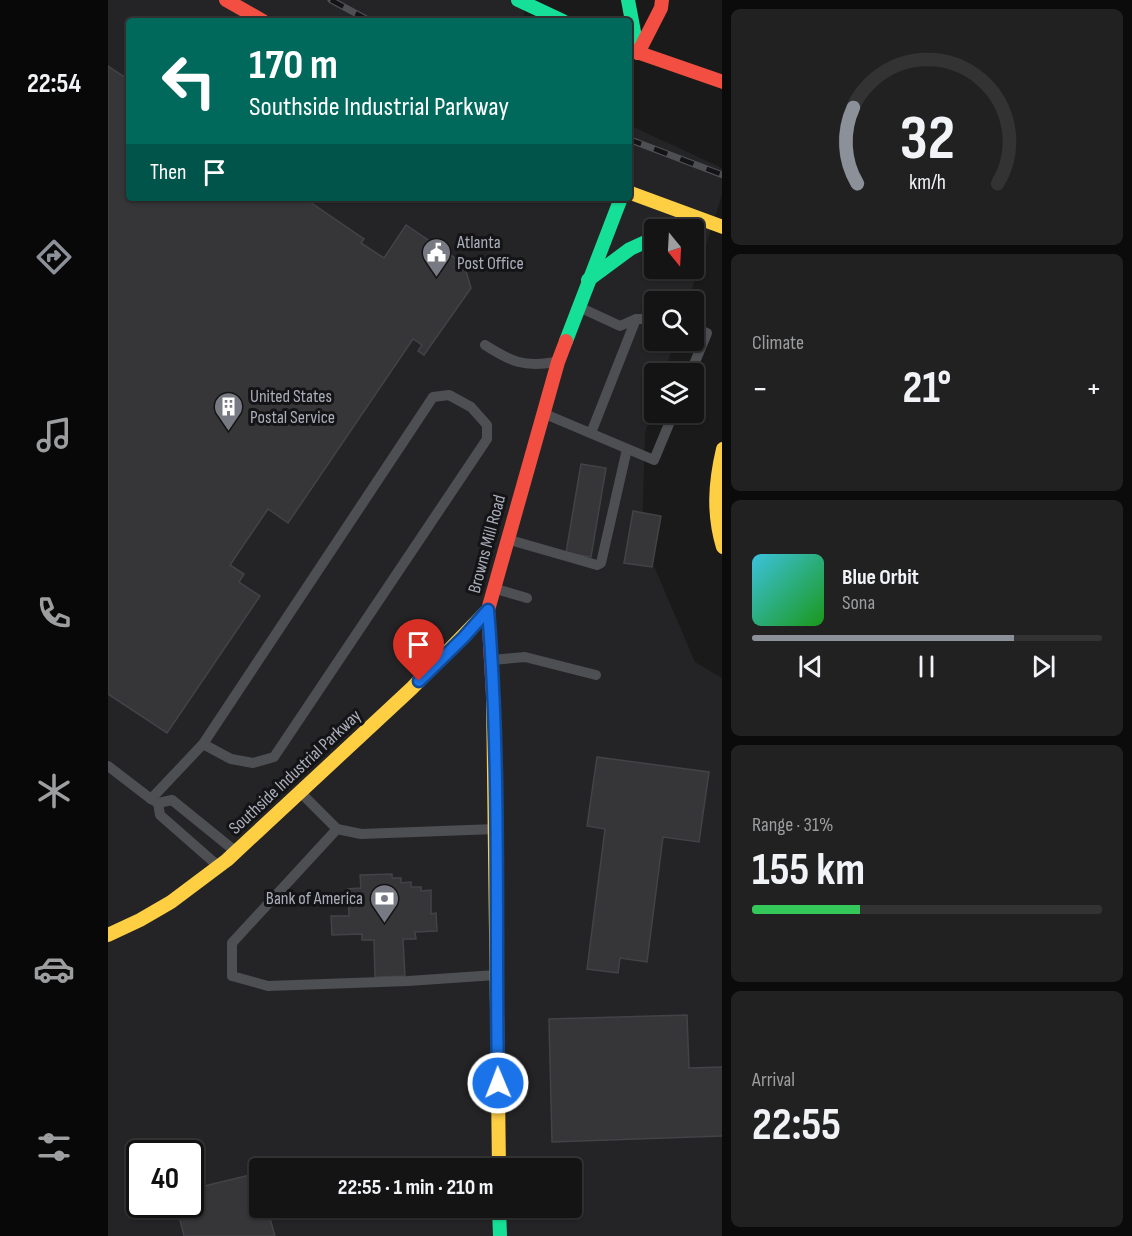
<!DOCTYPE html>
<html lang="en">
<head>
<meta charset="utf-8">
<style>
  body { margin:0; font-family:"Sofia Sans Condensed",sans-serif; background:#212122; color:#f1f3f6; height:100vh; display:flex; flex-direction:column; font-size:22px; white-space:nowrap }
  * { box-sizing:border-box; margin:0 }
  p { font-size:20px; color:#9d9ea0 }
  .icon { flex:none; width:33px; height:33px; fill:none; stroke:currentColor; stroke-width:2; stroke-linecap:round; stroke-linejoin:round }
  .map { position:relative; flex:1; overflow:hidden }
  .drawer { display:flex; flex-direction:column; gap:9px; padding:9px; background:#0b0b0b; width:410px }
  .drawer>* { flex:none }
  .banner { position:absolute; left:18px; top:18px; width:506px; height:183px; border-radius:6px; box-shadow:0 2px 4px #0004,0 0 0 2px #333334; background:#00695c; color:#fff; overflow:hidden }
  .needle { width:39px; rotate:162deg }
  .fabs { position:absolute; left:536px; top:219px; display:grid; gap:12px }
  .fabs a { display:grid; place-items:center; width:60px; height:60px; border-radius:6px; background:#141414; box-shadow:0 2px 4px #0004,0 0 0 2px #333334; font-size:30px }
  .speed { position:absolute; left:18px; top:1140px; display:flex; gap:12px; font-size:30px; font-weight:700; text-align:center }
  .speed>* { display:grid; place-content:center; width:78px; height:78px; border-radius:50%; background:#141414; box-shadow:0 2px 4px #0004,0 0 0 2px #333334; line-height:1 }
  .speed .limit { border:3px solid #111; border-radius:9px; background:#fff; color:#111 }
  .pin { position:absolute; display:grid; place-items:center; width:51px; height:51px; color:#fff; margin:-62px -26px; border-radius:50% 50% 50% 0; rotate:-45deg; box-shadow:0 0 6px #0007 }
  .pin .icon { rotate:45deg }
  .me { position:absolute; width:66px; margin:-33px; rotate:359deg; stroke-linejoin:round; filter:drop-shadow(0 0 4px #0008) }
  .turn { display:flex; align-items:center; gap:21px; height:126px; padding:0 24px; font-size:27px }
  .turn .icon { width:78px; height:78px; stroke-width:2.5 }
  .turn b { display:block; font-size:42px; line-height:51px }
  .then { display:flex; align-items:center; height:57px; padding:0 24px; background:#0003; gap:12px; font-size:22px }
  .big { font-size:45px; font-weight:700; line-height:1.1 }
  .drawer .widget { flex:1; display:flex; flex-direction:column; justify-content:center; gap:9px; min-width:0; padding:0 21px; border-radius:9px; background:#212122 }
  .drawer .dial { align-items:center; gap:0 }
  .dial svg { height:156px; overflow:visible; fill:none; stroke:#333334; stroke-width:7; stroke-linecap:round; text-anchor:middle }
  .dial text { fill:#f1f3f6; stroke:none }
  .song { display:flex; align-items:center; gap:18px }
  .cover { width:72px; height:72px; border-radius:9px; background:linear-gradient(135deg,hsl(190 70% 55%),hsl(120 70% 35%)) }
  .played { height:6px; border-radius:3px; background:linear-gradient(90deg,#8c9099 75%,#333334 75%) }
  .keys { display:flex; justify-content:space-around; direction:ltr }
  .heat { display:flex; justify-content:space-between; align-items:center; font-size:33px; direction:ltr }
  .charge { height:9px; border-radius:4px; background:linear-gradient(90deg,#34c759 31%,#333334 0) }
  .trip { position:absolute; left:141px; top:1158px; width:333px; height:60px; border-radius:6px; background:#141414; box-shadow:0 2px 4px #0004,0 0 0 2px #333334; font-weight:700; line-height:60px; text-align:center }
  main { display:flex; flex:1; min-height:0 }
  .tabs { display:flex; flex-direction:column; width:108px; justify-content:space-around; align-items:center; background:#080808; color:#9d9ea0 }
  .tabs .icon { width:42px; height:42px }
  .tabs .current { color:#8c9099 }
  .tabs b { font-size:27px; color:#f1f3f6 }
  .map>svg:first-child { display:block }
</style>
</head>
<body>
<main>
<nav class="tabs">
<b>22:54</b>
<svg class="icon current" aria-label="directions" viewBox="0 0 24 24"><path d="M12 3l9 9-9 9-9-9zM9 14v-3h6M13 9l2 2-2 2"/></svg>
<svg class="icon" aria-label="music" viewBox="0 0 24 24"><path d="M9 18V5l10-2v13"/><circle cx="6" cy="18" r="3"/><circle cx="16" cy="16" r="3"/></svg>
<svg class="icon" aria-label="phone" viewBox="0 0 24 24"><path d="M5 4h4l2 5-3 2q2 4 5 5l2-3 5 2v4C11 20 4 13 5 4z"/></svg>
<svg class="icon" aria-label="climate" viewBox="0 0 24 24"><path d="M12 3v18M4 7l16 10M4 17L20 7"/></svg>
<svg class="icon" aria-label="car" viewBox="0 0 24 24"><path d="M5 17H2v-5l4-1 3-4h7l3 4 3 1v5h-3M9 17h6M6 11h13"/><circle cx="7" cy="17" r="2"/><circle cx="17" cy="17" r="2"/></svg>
<svg class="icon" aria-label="filters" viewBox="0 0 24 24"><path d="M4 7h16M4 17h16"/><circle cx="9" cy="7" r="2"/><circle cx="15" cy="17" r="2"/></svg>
</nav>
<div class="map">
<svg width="615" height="1236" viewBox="0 0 615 1236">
  <rect width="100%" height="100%" fill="#1a1a1a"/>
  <path fill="#242426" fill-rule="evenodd" d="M0 0H418L415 21H21V198H520L521 125 614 168V195L580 301 546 302V340L567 341 556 373 546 374V405L537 433 534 538 587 662 614 678V1236H0ZM546 230H585V268H546ZM32 1154H82V1204H32ZM152 1168H464V1208H152Z"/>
  <g fill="#363638" stroke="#424346" stroke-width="1.5">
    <polygon points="0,66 21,80 21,198 196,198 256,239 253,243 276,258 298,225 356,264 363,288 316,355 310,351 314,345 305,339 180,523 160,509 122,565 136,574 131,582 152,596 59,733 0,694"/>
    <polygon points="473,464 498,468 483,557 458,553"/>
    <polygon points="525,511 553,516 544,567 516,563"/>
    <polygon points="489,757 601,772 591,842 555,837 539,962 512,958 510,973 479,969 497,829 479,826"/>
    <polygon points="284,874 284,878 293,878 293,883 303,882 303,887 313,887 313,891 323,890 323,914 328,913 329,931 307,932 308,939 295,939 297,976 267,977 266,940 254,940 254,934 224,935 223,916 241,916 240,889 253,888 252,875"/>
    <polygon points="579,1015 581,1068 615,1067 615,1136 444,1142 441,1019"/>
    <polygon points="150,1173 152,1208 159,1208 167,1236 76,1236 68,1204 82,1204 82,1185 87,1184 88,1188"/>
  </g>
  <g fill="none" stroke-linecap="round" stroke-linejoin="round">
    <g stroke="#4e4f53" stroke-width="10">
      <polyline points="471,307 512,326 528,319 546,319"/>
      <path d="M377 345C402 361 416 368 447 362"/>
      <polyline points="582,374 599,333 585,327"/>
      <polyline points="437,414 546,460 566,412"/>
      <polyline points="483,433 528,319"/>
      <polyline points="402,540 489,565 493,563 519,449"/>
      <polyline points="388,589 419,598"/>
      <polyline points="384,660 417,657 488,675"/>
      <polyline points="0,766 43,799 95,744 325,397 341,395 363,407 379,425 379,439 166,757 145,763 123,759 95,744"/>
      <polyline points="193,793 229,829"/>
      <polyline points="43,799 50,803 52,815 109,865"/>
      <polyline points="50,803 64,800 127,851"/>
      <polyline points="388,975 300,981 160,986 124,976 124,943 229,829 253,834 388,829"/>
    </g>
    <g stroke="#16e098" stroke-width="14">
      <polyline points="410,0 455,21"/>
      <polyline points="520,0 530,53"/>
      <polyline points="480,280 522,249 546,238"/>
      <polyline points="458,341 513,198"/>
      <polyline points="391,1208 392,1236"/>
    </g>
    <g stroke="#ffcf43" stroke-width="14">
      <polyline points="520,192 615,227"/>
      <path d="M615 449C607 483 605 514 615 547"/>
      <polyline points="385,696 391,1168"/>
      <polyline points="0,935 32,920 63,902 119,860 304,688 380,610"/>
    </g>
    <g stroke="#f24e42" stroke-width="14">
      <polyline points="118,0 155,21"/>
      <polyline points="520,49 615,82"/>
      <polyline points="530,53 553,8 554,0"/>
      <polyline points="385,696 380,610 450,362 458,341"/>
    </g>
    <defs>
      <g id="rail">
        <polyline points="223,0 262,21"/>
        <polyline points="520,139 615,175"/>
      </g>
    </defs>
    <use href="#rail" stroke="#4e4f52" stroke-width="7"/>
    <use href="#rail" stroke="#141416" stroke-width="4.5" stroke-dasharray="14" stroke-linecap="butt"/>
  </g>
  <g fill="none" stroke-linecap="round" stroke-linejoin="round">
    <defs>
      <path id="route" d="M311 681 356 637 380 610C393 767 387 925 390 1083"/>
    </defs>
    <use href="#route" stroke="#114b97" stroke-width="15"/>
    <use href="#route" stroke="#1a73e8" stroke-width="10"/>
  </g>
  <defs>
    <symbol id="civic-pin" viewBox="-11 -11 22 30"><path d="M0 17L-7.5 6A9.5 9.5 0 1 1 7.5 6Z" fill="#787a83" stroke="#141416"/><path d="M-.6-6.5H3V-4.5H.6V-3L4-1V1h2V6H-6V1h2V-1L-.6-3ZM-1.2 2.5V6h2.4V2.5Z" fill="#fff"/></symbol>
    <symbol id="building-pin" viewBox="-11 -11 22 30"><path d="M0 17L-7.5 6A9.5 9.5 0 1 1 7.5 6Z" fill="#787a83" stroke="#141416"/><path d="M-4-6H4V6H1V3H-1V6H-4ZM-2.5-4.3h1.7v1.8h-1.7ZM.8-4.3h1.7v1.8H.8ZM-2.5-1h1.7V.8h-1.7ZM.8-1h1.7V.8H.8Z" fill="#fff"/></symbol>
    <symbol id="bank-pin" viewBox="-11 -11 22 30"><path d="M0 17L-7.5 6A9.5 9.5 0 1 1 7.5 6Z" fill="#787a83" stroke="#141416"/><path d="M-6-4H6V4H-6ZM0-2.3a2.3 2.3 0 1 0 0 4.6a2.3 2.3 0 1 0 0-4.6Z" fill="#fff"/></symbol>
  </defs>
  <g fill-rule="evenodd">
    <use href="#civic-pin" x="312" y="236" width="33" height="45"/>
    <use href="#building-pin" x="104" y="390" width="33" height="45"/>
    <use href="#bank-pin" x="260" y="882" width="33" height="45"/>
  </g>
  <g text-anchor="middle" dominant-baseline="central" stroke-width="6" stroke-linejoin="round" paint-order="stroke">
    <g font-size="18" fill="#abaebb" stroke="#141416" text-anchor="start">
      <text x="349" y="242">Atlanta<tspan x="349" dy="21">Post Office</tspan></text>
      <text x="142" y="396">United States<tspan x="142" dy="21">Postal Service</tspan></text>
      <text x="255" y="898" text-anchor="end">Bank of America</text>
    </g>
    <g font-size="18" fill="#abaebb" stroke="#141416">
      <text transform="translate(379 544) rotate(-75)">Browns Mill Road</text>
      <text transform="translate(187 772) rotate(-43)">Southside Industrial Parkway</text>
    </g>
  </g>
</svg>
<div class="fabs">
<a><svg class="needle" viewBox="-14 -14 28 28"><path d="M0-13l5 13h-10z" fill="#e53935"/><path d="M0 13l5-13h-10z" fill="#9d9ea0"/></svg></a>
<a><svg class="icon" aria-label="search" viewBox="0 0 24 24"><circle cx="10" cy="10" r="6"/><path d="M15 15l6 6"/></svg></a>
<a><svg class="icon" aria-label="layers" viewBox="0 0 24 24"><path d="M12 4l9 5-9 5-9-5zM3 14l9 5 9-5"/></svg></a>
</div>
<div class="speed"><div class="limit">40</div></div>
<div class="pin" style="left:311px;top:681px;background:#d93025"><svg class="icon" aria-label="arrive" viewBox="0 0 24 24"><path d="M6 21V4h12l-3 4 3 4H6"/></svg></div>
<svg class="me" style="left:390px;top:1083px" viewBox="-20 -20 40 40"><circle r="17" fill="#1a73e8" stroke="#fff" stroke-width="3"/><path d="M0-11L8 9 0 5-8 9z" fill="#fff"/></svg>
<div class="trip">22:55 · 1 min · 210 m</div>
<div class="banner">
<div class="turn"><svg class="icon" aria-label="left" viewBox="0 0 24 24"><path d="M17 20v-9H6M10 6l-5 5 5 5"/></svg><div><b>170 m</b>Southside Industrial Parkway</div></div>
<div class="then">Then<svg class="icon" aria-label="arrive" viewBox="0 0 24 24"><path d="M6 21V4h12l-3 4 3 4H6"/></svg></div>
</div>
</div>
<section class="drawer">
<div class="widget dial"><svg viewBox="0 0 100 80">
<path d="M14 69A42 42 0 1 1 86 69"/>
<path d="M14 69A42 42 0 0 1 12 30" stroke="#8c9099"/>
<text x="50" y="56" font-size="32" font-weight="700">32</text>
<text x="50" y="72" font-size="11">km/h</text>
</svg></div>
<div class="widget"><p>Climate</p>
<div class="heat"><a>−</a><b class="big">21°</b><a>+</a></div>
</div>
<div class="widget">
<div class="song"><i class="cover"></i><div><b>Blue Orbit</b><p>Sona</p></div></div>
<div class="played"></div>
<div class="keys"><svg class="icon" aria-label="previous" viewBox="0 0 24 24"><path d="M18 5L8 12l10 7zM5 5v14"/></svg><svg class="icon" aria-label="pause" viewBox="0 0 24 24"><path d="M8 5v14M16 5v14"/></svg><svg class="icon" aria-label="next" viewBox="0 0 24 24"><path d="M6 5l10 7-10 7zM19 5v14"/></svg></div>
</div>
<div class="widget"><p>Range · 31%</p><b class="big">155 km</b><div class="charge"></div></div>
<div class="widget"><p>Arrival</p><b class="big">22:55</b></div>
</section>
</main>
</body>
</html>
